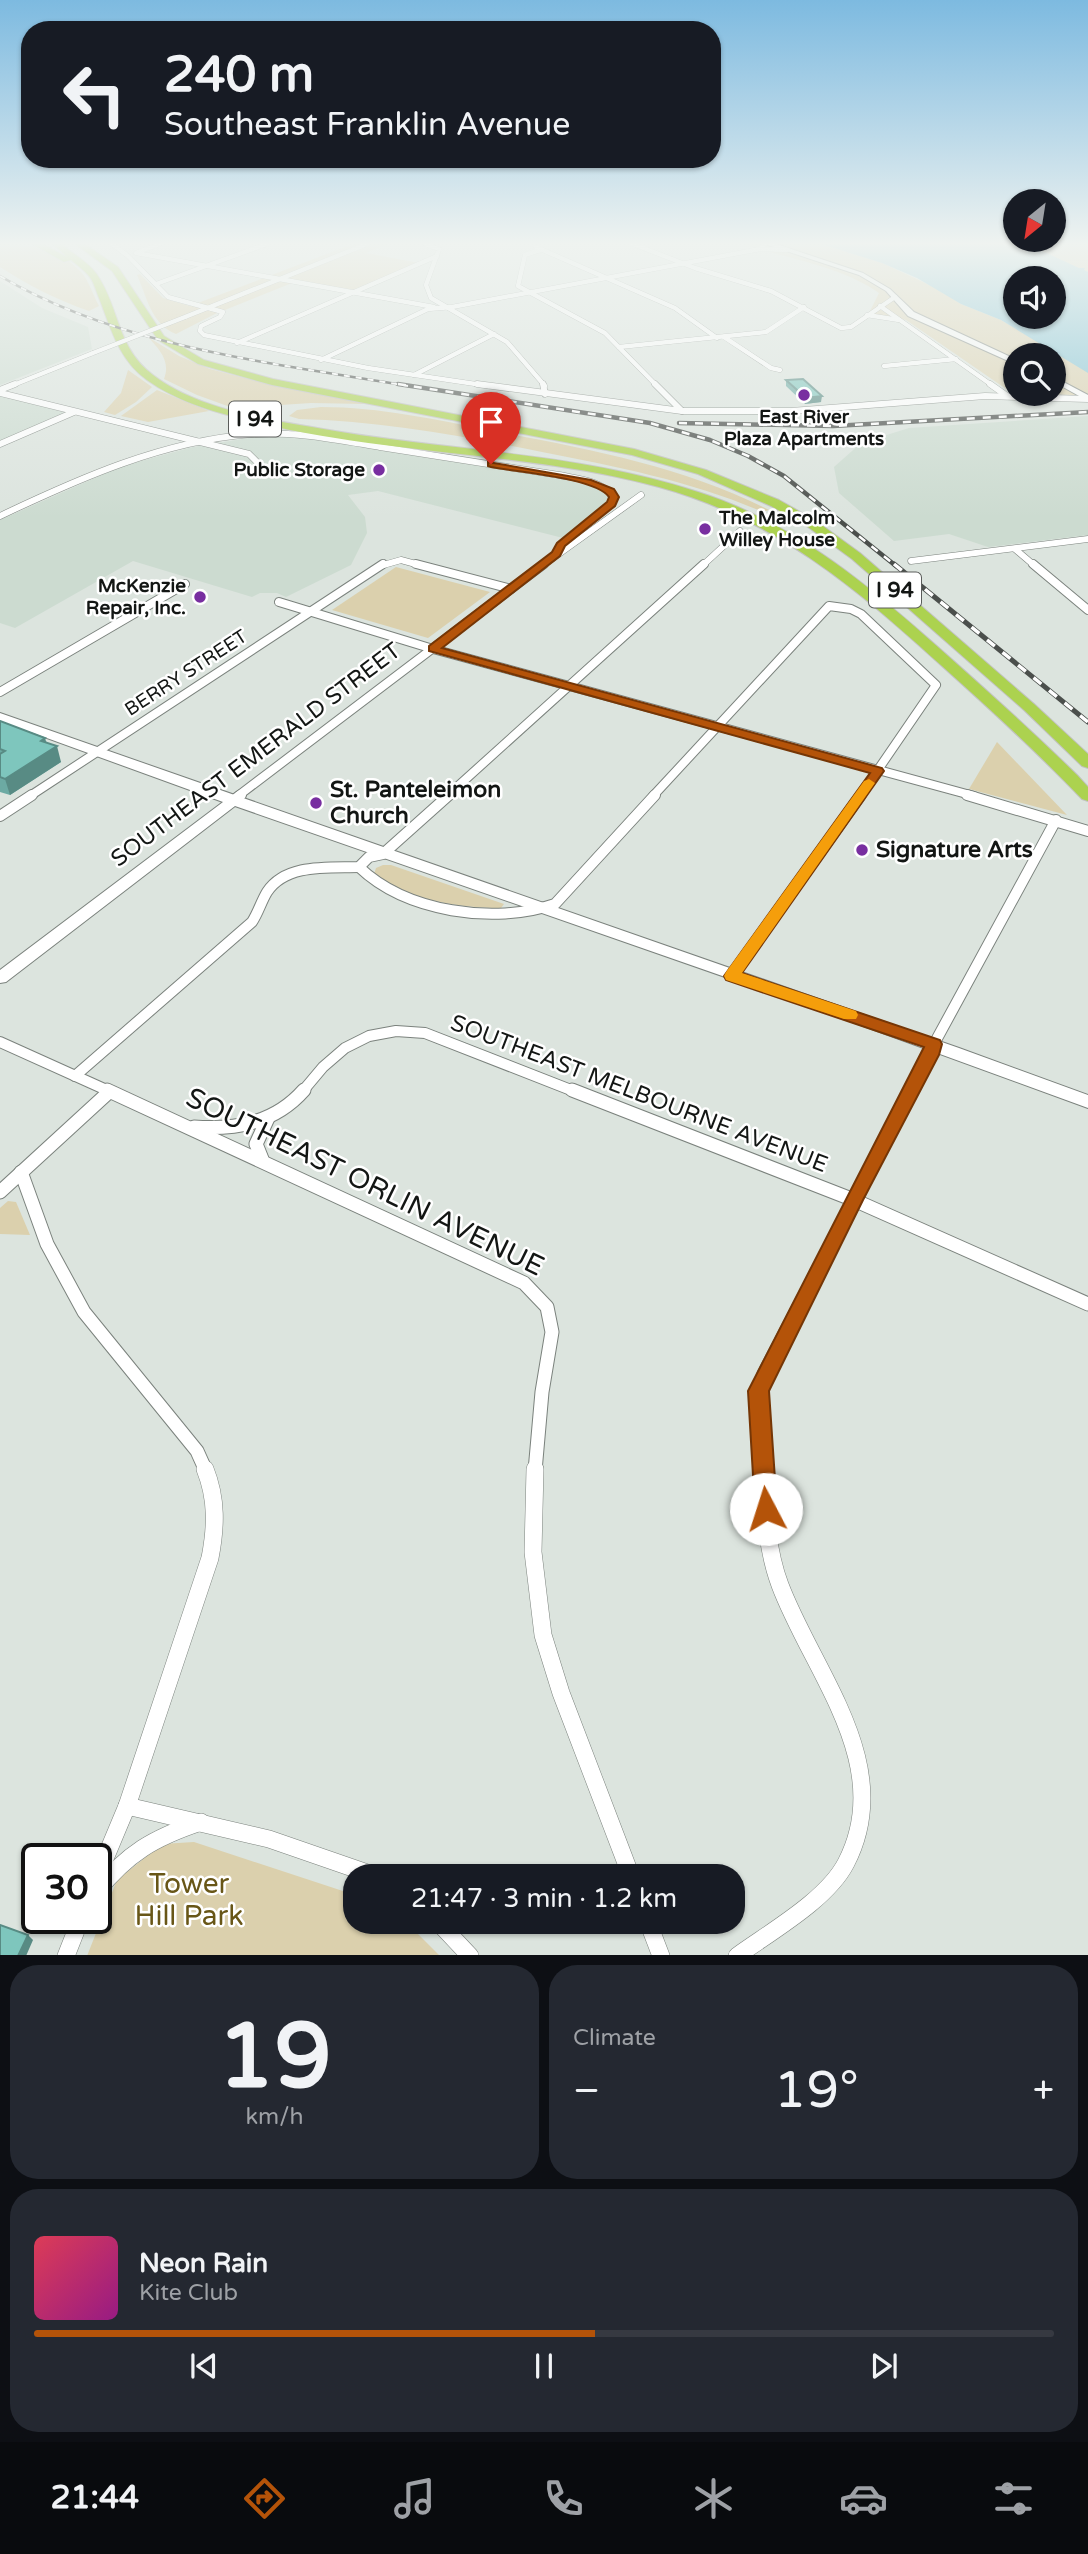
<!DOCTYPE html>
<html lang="en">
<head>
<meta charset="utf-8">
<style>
  body { margin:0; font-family:"Varela Round",sans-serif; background:#242831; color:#f1f3f6; height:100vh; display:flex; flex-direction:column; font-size:26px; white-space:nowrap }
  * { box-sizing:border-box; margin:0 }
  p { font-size:23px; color:#9ea1a6 }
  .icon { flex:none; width:38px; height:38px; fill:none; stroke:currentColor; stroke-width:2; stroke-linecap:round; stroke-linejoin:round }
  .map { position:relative; height:1955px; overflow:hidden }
  .side { display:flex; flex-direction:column; gap:10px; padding:10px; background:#0d0f14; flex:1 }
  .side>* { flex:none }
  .banner { position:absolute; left:21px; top:21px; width:700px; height:147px; border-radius:28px; box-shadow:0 2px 5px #0004; background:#171b24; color:#f1f3f6; overflow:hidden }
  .needle { width:46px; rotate:210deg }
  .fabs { position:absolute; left:1003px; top:189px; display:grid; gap:14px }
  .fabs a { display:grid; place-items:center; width:63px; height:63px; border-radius:50%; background:#171b24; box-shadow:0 2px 5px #0004; font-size:35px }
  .speed { position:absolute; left:21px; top:1843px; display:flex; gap:14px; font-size:35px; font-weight:700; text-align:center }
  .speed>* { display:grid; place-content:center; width:91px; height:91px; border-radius:50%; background:#171b24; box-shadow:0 2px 5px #0004; line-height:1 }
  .speed .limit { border:4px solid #111; border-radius:10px; background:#fff; color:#111 }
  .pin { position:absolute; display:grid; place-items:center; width:60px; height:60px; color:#fff; margin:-72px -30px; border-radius:50% 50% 50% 0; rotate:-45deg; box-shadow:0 0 7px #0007 }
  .pin .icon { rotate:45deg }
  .me { position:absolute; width:77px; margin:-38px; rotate:355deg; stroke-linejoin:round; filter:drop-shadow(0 0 5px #0008) }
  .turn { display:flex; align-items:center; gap:24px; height:147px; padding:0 28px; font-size:32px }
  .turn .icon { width:91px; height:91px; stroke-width:2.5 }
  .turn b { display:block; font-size:49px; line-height:60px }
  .big { font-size:52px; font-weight:600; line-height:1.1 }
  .side .card { flex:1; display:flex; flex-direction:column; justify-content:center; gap:10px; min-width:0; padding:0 24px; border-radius:28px; background:#242831 }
  .side .dial { align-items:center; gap:0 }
  .dial b { font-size:91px; line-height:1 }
  .song { display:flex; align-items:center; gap:21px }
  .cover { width:84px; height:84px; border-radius:10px; background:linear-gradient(135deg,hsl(350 70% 55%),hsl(310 70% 35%)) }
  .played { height:7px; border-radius:4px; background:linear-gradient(90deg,#b45309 55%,#363941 55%) }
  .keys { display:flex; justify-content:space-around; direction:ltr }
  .heat { display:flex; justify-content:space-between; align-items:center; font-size:38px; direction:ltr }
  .side .tiles { flex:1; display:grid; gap:10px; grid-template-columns:1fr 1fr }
  .card:last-child { grid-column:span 2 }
  .trip { position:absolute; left:343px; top:1864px; width:402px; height:70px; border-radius:28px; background:#171b24; box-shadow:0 2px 5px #0004; font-weight:600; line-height:70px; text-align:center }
  .tabs { display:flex; height:112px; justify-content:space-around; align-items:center; background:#090b0e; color:#9ea1a6 }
  .tabs .icon { width:49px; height:49px }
  .tabs .current { color:#b45309 }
  .tabs b { font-size:32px; color:#f1f3f6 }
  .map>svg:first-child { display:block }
</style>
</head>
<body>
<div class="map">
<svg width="1088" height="1956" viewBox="0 0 1088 1956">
  <rect width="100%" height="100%" fill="#dce4de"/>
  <g fill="#ccdbd0">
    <polygon points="0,281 42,308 88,327 92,349 0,385"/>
    <polygon points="0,396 67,412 0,442"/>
    <polygon points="1088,416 1088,535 988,547 949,534 894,541 839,493 834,467 861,443 909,428"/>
    <polygon points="267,435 295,436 566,480 594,487 609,495 606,504 563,538 378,491 348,495 365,517 367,533 351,565 286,597 277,593 260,593 252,597 133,561 15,628 0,623 0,520 122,466 193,447"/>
  </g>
  <g fill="#dbd0ad">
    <path d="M0 244C29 244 60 249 81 272 89 281 93 295 99 306L89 311C57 300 28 285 0 267Z"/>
    <path d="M353 244H387L366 253 419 263 355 290 297 281 215 314 176 334C151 324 147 297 137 275L140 274 163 298 190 306Z"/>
    <path d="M743 244H821L882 263 936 288 961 304 1001 320 1088 371V402L1078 395 1034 394H1054V355H1015V393H1012L906 320 869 313 879 293C841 266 788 259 743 244Z"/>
    <polygon points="1027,244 1088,244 1088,272 1034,249"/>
    <path d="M148 337 179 356 210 369 268 384 366 404 311 403 233 408 197 395 164 379C171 361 159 349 148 337Z"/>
    <polygon points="128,370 152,387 136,402 115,415 104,412 121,393"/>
    <polygon points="157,390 209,411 148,422 121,416"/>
    <path d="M321 407C380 407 437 420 494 431 589 449 682 466 769 510L763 512C691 481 618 467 542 452 461 436 382 421 299 419L289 416 297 410Z"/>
    <polygon points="396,567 490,592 428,638 332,610"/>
    <polygon points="997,742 1067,815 969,789"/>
    <path d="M383 865H391L504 904 501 908C455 908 412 900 374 874L376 868Z"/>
    <polygon points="8,1201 16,1202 30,1235 0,1234 0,1208"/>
    <polygon points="194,1842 355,1895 355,1922 406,1922 439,1955 87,1956 117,1880 162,1844"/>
  </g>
  <path fill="#7ec2d5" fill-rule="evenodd" d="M821 244H1027L1079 268H1085L1084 270 1088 272V373L1001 320 961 304 917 278 882 263ZM1015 278H1054V317H1015Z"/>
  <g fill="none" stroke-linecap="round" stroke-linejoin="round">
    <defs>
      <g id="street-far5">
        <polyline points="112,244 128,256 168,297 223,312 220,317 201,326 200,331 204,335 368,368 489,386"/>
        <polyline points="425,244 439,249 426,285 431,298 507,342 545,386"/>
        <polyline points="633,244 695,268 771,291 841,328 851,327 895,297"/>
        <polyline points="536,247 675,308 717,338"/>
        <polyline points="760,249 787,250"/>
        <polyline points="540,250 525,255 518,286 605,333 657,386"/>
        <polyline points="138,252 160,244"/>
        <polyline points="136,253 434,307"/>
        <polyline points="156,284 267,244"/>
        <polyline points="880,306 993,386"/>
        <polyline points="867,315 899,320"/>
        <polyline points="185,317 367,244"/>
        <polyline points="724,337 771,368 780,370"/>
        <polyline points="237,343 437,256"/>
        <polyline points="619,347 766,332 804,307"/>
        <polyline points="321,360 428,309 452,307 760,249 765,244"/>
        <polyline points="884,366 956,359"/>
        <polyline points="414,375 494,334"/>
        <polyline points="11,386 93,353"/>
      </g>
      <g id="street-far4">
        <polyline points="477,384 682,411 791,411 985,396 1088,399"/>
        <polyline points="543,384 545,394"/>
        <polyline points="655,384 682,411"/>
        <polyline points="990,384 1007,396"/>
        <polyline points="0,390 15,384"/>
        <polyline points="0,393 249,454 259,464"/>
        <polyline points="0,444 74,412"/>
        <path d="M0 516C80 478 163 441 252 434 295 431 338 440 380 447 439 456 499 466 559 475 578 479 601 480 614 497L612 504 561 545 557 554"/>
        <polyline points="1015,549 1035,566"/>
        <polyline points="911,561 1088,539"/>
        <polyline points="380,566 401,560 423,566"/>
        <polyline points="542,566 641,495"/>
        <polyline points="702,566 740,531"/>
      </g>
      <g id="street-far3">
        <polyline points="416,564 511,589"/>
        <polyline points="1033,564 1088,610"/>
        <polyline points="279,602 433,649 974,796"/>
        <polyline points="0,692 185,584"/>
        <polyline points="30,796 383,564"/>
        <polyline points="238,796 544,564"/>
        <polyline points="447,796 704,564"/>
        <polyline points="653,796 829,606 851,609 861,614 936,685 860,796"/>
      </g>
      <g id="street-far2">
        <polyline points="967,795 1088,831"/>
        <polyline points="231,802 241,795"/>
        <polyline points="0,816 32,795"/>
        <path d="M359 867C406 912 494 925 555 904L655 795"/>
        <polyline points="732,976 861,795"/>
        <polyline points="0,1042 111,1092"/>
        <path d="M75 1076 252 922C258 913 261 902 267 892 286 863 329 868 359 867L369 857 383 854 449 795"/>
        <polyline points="302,1092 323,1067 345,1048 369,1036 396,1031 425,1033 576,1092"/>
        <polyline points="911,1092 934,1044 1056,820"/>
      </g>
      <g id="street-far1">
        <polyline points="107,1090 524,1283 547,1307 552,1332 542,1392 535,1471"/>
        <polyline points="572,1090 854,1200 1088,1304"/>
        <path d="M194 1127C236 1130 275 1123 304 1090"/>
        <polyline points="262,1159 256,1144 268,1118"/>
        <polyline points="21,1172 47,1244 84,1312 197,1451 206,1471"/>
        <polyline points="0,1192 109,1092"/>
        <polyline points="763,1471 758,1402 764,1374 912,1090"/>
      </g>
      <g id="street">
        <polyline points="535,1469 533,1552 543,1635 561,1693 631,1876"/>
        <polyline points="127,1806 269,1839 376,1876"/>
        <path d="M96 1880 127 1806 210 1558C216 1527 217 1499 205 1469"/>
        <path d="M96 1892C128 1853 153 1838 201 1822"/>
        <polyline points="438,1922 470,1956"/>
        <polyline points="648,1922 661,1956"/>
        <polyline points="66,1956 81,1918"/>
        <path d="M737 1956C770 1932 827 1900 846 1863 897 1765 813 1673 780 1585 766 1548 765 1507 763 1469"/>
      </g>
      <g id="secondary">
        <polygon points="765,244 776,244 863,273 890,289 914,312 1015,359 1015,364 908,316 886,291 859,275"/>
        <polygon points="1054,377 1088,395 1088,401 1054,382"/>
        <polygon points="0,713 959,1048 1088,1095 1088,1108 811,1007 235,806 6,982 0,983 0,970 223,802 0,721"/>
      </g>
      <g id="highway">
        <path d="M32 244H43L67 257 53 244H62C73 254 91 264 98 276 120 310 117 348 153 375 196 408 260 418 312 427 440 451 574 451 698 492 796 523 873 589 948 656 992 695 1035 734 1077 775L1088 787V801L1082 799C1038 753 990 709 942 666 855 587 775 519 659 487 528 452 391 455 259 423 221 414 179 403 147 380 119 360 111 329 99 298 96 291 94 282 89 276 84 270 77 265 71 260L64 262Z"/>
        <polygon points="75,244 85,244 118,267 164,336 204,360 273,379 634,449 706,470 779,500 816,521 860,553 1034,704 1088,754 1088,768 1082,766 1024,710 852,559 808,527 771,506 698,474 632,455 272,385 198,364 158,340 112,271"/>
      </g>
    </defs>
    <use href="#street-far5" stroke="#7b827d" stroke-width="5"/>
    <use href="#street-far4" stroke="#7b827d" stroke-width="7"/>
    <use href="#street-far3" stroke="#7b827d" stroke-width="10"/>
    <use href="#street-far2" stroke="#7b827d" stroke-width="12"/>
    <use href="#street-far1" stroke="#7b827d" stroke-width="15"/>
    <use href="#street" stroke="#7b827d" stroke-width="18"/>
    <use href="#secondary" stroke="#7b827d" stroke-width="2"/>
    <use href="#highway" stroke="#c2c2c2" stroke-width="2"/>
    <use href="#street-far5" stroke="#fff" stroke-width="4.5"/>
    <use href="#street-far4" stroke="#fff" stroke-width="6"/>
    <use href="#street-far3" stroke="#fff" stroke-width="8"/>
    <use href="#street-far2" stroke="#fff" stroke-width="10"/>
    <use href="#street-far1" stroke="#fff" stroke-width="13"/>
    <use href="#street" stroke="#fff" stroke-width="17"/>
    <use href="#secondary" fill="#fff" fill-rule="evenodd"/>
    <use href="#highway" fill="#acd24f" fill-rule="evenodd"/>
    <defs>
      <path id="rail-far2" d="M0 276C123 348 269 362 408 386"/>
      <g id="rail-far1">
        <polyline points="398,384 650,423 710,440 748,456 784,476 896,566"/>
        <polyline points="679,423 833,426 1088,412"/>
      </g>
      <polyline id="rail" points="894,564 1088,722"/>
    </defs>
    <use href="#rail-far2" stroke="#4b4f4c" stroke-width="2.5"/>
    <use href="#rail-far1" stroke="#4b4f4c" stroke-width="4.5"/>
    <use href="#rail" stroke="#4b4f4c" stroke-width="5"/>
    <use href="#rail-far2" stroke="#fff" stroke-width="2" stroke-dasharray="6" stroke-linecap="butt"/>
    <use href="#rail-far1" stroke="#fff" stroke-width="2.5" stroke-dasharray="8" stroke-linecap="butt"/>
    <use href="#rail" stroke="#fff" stroke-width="3.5" stroke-dasharray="10" stroke-linecap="butt"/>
    <defs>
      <polyline id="street-bridge" points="93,353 185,317"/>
    </defs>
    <use href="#street-bridge" stroke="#7b827d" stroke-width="5" stroke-linecap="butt"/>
    <use href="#street-bridge" stroke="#fff" stroke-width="4.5"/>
  </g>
  <g fill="#6caaa3">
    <polygon points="786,380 821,402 805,404 786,386"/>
    <polygon points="0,721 47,742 61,762 10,795 0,792"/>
  </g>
  <g fill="#588b84">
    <polygon points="822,396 821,402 805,404 806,398"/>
    <polygon points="45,738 49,751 57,746 61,762 10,795 5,779 41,741"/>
    <polygon points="28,1935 33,1940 26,1956 18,1956"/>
  </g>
  <g fill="#7ec6bd" stroke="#588b84" stroke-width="2">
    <polygon points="803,379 822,396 806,398 786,380"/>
    <polygon points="0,721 45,738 41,741 57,746 5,779 0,777 0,754 5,751 0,749"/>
    <polygon points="0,1925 28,1935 18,1956 0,1956"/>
  </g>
  <linearGradient id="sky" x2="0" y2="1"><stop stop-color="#7dbae0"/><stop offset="0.47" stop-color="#eff3f0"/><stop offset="1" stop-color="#eff3f0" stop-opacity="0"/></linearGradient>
  <rect width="1088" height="518" fill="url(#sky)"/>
  <path fill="#b45309" stroke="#753606" stroke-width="2" d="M488 462 591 480 614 489 619 497 615 506 565 546 560 556 442 648 882 768 884 771 742 973 940 1040 942 1044 939 1055 863 1200 769 1391 777 1509 774 1517 766 1520 758 1517 755 1509 748 1391 924 1047 726 980 724 976 870 773 429 651V646L552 552 557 543 607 502 609 497C596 478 516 472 491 467L488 466Z"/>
  <polygon fill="#f59e0b" points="869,779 875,783 742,973 856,1011 858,1015 856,1019 844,1019 726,980 724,976 726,972 864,781"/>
  <g fill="#782ea0" stroke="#fff" stroke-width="2.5">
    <circle cx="804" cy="395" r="7"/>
    <circle cx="379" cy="470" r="7"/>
    <circle cx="705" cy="529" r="7"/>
    <circle cx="200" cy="597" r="7"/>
    <circle cx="316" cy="803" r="7"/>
    <circle cx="862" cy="850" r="7"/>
  </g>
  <g text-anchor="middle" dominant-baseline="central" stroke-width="5" stroke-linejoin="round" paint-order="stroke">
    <g font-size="19" font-weight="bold" fill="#131614" stroke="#fff" text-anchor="end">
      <text x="804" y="417" text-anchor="middle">East River<tspan x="804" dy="22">Plaza Apartments</tspan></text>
      <text x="365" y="470">Public Storage</text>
      <text x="719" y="518" text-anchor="start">The Malcolm<tspan x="719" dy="22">Willey House</tspan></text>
      <text x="186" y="586">McKenzie<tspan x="186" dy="22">Repair, Inc.</tspan></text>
    </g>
    <g font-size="19" fill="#131614" stroke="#fff">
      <text transform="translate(186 673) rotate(-33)">BERRY STREET</text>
    </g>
    <g fill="#fff" stroke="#5a5c5a" stroke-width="2">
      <rect x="229" y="401.5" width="52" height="35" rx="5"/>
      <rect x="869" y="572.5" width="52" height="35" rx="5"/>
    </g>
    <g font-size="21" font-weight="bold" fill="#131614">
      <text x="255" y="419">I 94</text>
      <text x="895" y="590">I 94</text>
    </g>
    <g font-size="23" fill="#131614" stroke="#fff">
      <text transform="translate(256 755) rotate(-37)">SOUTHEAST EMERALD STREET</text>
      <text transform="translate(639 1094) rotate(21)">SOUTHEAST MELBOURNE AVENUE</text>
    </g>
    <g font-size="23" font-weight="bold" fill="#131614" stroke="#fff" text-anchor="start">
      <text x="330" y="790">St. Panteleimon<tspan x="330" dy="26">Church</tspan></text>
      <text x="876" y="850">Signature Arts</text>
    </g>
    <g font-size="28" fill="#131614" stroke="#fff">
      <text transform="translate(365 1182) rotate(26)">SOUTHEAST ORLIN AVENUE</text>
    </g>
    <g font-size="28" fill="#685617" stroke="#fff">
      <text x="189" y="1884">Tower<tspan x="189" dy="32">Hill Park</tspan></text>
    </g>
  </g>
</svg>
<div class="fabs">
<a><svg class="needle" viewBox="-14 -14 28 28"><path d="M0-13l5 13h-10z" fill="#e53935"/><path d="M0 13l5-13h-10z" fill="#9ea1a6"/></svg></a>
<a><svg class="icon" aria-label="sound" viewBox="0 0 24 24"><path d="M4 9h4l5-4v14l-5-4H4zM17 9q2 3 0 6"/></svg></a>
<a><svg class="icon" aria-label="search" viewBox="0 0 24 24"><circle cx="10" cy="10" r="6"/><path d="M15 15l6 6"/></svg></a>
</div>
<div class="speed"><div class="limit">30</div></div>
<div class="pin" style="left:491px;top:464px;background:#d93025"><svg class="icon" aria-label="arrive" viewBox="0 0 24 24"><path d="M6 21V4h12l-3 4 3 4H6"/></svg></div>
<svg class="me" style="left:766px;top:1509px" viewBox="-20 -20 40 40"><circle r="19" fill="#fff"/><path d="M0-13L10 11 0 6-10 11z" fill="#b45309"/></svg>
<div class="trip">21:47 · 3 min · 1.2 km</div>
<div class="banner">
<div class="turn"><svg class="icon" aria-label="left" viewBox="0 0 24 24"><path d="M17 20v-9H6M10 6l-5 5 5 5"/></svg><div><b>240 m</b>Southeast Franklin Avenue</div></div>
</div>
</div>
<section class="side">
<div class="tiles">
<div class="card dial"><b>19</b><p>km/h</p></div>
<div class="card"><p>Climate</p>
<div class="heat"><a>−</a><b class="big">19°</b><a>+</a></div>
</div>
<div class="card">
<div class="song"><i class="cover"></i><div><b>Neon Rain</b><p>Kite Club</p></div></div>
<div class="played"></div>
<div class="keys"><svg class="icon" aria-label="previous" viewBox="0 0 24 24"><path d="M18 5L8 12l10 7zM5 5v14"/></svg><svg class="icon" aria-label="pause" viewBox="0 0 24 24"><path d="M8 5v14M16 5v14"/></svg><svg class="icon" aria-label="next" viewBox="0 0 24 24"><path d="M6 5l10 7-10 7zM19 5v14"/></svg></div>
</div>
</div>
</section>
<nav class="tabs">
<b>21:44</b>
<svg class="icon current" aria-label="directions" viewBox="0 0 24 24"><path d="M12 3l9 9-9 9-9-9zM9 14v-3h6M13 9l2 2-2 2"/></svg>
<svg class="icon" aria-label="music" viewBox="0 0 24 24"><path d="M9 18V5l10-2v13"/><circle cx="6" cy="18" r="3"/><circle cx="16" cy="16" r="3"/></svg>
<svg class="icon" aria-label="phone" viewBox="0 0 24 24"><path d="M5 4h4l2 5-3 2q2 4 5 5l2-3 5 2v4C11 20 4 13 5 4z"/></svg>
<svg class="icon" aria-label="climate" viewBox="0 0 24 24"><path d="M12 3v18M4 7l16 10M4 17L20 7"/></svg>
<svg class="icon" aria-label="car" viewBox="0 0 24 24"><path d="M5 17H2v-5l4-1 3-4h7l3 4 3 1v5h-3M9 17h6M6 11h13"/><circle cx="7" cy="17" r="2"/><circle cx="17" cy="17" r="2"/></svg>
<svg class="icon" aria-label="filters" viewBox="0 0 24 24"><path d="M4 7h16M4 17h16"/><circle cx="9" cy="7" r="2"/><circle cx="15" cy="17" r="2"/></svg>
</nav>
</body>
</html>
